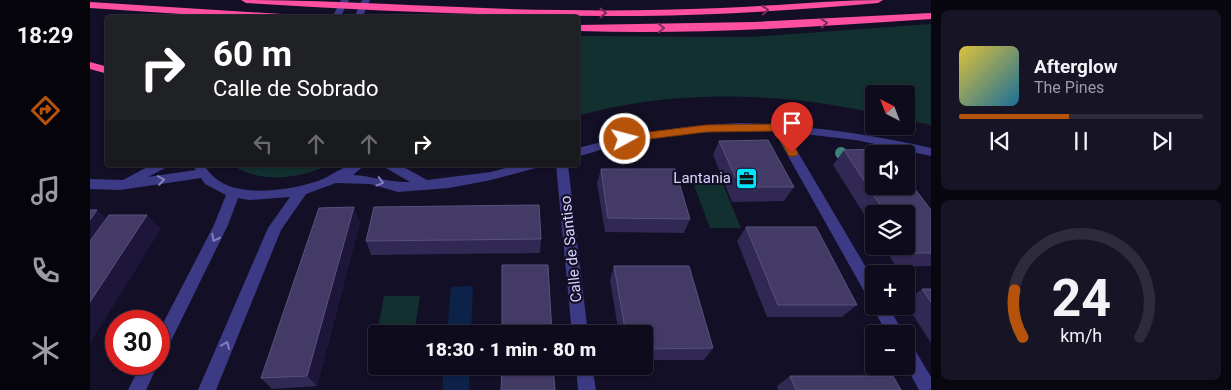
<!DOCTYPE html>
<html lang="en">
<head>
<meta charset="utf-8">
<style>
  body { margin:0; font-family:Roboto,sans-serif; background:#171425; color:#f1f3f6; height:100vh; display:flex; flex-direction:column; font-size:19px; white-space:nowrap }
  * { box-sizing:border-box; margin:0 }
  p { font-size:16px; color:#9b9ba3 }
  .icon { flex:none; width:28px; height:28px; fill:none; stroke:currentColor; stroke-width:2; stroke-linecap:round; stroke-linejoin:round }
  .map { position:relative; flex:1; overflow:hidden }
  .details { display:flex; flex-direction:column; gap:10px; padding:10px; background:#08060f; width:300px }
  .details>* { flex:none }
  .hud { position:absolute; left:15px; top:15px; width:475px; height:152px; border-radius:5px; box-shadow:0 1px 4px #0004,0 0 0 1px #2e2b3b; background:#202124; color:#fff; overflow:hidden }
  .needle { width:32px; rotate:318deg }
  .tools { position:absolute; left:775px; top:85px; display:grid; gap:10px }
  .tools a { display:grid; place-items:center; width:50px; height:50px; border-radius:5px; background:#0e0b1c; box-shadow:0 1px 4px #0004,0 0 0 1px #2e2b3b; font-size:25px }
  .speed { position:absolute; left:15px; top:310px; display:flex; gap:10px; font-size:25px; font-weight:700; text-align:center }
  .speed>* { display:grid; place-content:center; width:65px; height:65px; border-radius:50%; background:#0e0b1c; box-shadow:0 1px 4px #0004,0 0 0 1px #2e2b3b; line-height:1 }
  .speed .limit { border:8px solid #d22; background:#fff; color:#111 }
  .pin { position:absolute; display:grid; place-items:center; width:42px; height:42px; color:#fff; margin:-51px -21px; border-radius:50% 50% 50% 0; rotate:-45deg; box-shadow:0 0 5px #0007 }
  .pin .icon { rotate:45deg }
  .me { position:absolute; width:55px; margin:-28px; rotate:83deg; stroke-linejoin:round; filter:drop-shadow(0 0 4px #0008) }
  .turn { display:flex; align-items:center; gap:18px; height:105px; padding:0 25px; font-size:22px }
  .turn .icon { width:65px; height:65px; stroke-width:2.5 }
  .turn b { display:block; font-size:35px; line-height:42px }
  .lanes { display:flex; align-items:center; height:48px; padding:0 25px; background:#0003; justify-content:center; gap:25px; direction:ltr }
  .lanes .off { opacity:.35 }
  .details .widget { flex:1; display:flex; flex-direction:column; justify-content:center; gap:8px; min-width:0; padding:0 18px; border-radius:8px; background:#171425 }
  .details .dial { align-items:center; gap:0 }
  .dial svg { height:130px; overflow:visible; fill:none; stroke:#2e2b3b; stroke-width:7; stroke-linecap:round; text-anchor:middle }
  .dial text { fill:#f1f3f6; stroke:none }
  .song { display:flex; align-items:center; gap:15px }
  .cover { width:60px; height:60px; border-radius:8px; background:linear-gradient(135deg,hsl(50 70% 55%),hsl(200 70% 35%)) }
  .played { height:5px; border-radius:2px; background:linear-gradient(90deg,#b45309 45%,#2e2b3b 45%) }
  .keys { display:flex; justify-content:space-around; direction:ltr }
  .trip { position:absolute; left:278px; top:325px; width:285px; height:50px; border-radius:5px; background:#0e0b1c; box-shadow:0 1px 4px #0004,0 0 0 1px #2e2b3b; font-weight:800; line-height:50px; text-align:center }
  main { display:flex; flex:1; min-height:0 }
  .dock { display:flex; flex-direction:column; width:90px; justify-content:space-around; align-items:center; background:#06040b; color:#9b9ba3 }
  .dock .icon { width:35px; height:35px }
  .dock .active { color:#b45309 }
  .dock b { font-size:22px; color:#f1f3f6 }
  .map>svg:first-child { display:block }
</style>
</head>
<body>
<main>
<nav class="dock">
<b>18:29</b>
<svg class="icon active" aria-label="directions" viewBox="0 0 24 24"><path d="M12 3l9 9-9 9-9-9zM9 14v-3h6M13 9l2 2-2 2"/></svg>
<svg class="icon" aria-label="music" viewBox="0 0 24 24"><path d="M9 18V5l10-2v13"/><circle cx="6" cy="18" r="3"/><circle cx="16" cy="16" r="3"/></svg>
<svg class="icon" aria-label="phone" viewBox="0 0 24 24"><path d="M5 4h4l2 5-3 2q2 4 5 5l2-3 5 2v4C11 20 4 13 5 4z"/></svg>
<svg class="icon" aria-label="climate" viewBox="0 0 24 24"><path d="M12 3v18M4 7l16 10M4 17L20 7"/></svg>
</nav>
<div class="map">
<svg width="841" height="390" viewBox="0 0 841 390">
  <rect width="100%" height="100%" fill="#130f26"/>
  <g fill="#12302f">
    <path d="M841 24V125L816 120V94H784V113C691 92 579 89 488 116V36L661 37Z"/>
    <path d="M142 165H238C209 179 170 184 142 165Z"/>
    <polygon points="603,182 632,182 651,228 620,228"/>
    <polygon points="294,296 330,296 324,334 287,334"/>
  </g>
  <g fill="#0c2248">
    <polygon points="383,286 381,334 357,334 361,287"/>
    <polygon points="379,374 379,390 353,390 353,376"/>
  </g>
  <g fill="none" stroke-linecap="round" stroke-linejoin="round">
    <g fill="#3d3a85" fill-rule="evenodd">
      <polygon points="251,0 259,0 250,18 242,18"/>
      <polygon points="272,0 280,0 272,18 264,18"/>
      <path d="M650 123C715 125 777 133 841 148V156L766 140 696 132 784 281V302L779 300 684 131C634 130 585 133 536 143 519 146 504 153 488 156V148C544 133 591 126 650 123Z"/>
      <path d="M61 165H77L75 168 58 177 106 170 102 165H114C117 169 120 174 124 177 147 199 201 190 228 181 239 177 249 169 260 165 264 164 270 165 275 165L263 175C282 176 300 183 320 182L296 168 294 165H310L337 180 401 172 426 165H448L446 168 401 180 359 188 308 192 280 184 246 183 216 194 191 230 126 390H108L178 228 200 197 159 200 148 198 138 225 75 353 69 355V331L124 225 136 195 115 184 111 178 30 190 0 189V179L33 180Z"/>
      <polygon points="466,165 478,165 498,334 482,334"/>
      <polygon points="784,303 784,306 798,306 814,334 797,334 782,306"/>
      <polygon points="816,343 822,345 841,377 841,390 829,390 816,366"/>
      <polygon points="51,364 68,364 56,390 38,390"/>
      <polygon points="486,366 502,366 506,390 488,390"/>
    </g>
    <g fill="#ff4fa3" fill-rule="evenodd">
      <path d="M151 0C258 0 365 9 472 10 525 11 578 10 631 8 685 6 739 0 793 0L788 3C709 10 629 15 550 16 418 17 287 11 156 3Z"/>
      <polygon points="0,2 208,15 213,18 152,18 0,8"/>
      <path d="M841 13V19C724 27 605 35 488 31V25L664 22Z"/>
      <polygon points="0,62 18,67 18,74 0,69"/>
    </g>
  </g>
  <circle fill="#3d827b" cx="751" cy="153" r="6"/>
  <g fill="#312854">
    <polygon points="629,141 704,187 694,201 642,202 623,155"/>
    <polygon points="754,150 841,210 841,266 806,267 794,246 816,246 816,214 784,214 784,230 743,165"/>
    <polygon points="511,169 600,219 594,233 515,232 507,183"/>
    <polygon points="270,222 227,386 182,389 171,378"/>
    <polygon points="656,227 767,305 752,317 677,317 647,241"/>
    <polygon points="451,239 450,253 281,255 276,241"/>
    <polygon points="524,266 623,348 614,360 554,360 554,334 529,334 520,280"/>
    <polygon points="832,289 841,289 841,343 816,304 816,301"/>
    <polygon points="700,376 811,390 688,390 687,386"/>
  </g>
  <g fill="#1d163a">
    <polygon points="264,207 270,222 227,386 217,376"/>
    <polygon points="7,210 22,224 0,257 0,220"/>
    <polygon points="57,215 71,229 0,343 0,302"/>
  </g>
  <g fill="#433a66" stroke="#5a527e">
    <polygon points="678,140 704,187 650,187 629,141"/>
    <polygon points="795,149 798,154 784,154 784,186 816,186 816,177 841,210 841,253 822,253 816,244 816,214 796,214 754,150"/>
    <polygon points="511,169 585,169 600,219 518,218"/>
    <polygon points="449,205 451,239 276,241 284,207"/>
    <polygon points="264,207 217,376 171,378 229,208"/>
    <polygon points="0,210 7,210 0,220"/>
    <polygon points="19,215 57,215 0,302 0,241"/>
    <polygon points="656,227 726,227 767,305 688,305"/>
    <polygon points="412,265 458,265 462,334 412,334"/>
    <polygon points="524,266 599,266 623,348 554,349 554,334 536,334"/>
    <polygon points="832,289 841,289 841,302"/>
    <polygon points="412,366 463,366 465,390 411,390"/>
    <polygon points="700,376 803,376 811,390 706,390"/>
  </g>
  <defs><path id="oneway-chevron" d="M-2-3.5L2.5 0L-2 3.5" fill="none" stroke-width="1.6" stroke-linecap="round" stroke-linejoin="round" transform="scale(1.25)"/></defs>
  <g stroke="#7d2c5e">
    <use href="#oneway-chevron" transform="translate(675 10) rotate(-4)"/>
    <use href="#oneway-chevron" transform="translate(513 13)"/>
    <use href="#oneway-chevron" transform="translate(734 23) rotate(-4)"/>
    <use href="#oneway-chevron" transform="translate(571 28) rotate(-1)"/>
  </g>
  <g stroke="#837fbc">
    <use href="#oneway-chevron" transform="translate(71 180) rotate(-8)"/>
    <use href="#oneway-chevron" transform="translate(290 182) rotate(15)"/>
    <use href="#oneway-chevron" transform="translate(125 238) rotate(117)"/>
    <use href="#oneway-chevron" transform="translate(136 345) rotate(-67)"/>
  </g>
  <polygon fill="#b45309" stroke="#753606" points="688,124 692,125 708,153 706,156 699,156 685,131 616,132 535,142 530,139 535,135 616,125"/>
  <defs>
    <symbol id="office-square" viewBox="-11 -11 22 22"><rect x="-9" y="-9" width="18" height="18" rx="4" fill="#00e5ff" stroke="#130f26"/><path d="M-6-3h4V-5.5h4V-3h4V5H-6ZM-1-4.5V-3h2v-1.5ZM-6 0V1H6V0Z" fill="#111"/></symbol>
  </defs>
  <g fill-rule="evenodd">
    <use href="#office-square" x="644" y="166" width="25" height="25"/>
  </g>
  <g text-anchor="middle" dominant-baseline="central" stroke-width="4.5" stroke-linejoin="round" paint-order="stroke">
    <g font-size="15" fill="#d9d4ff" stroke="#130f26" text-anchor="end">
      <text x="641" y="178">Lantania</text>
    </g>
    <g font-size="15" fill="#d9d4ff" stroke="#130f26">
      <text transform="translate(481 249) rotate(-96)">Calle de Santiso</text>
    </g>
  </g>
</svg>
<div class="tools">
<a><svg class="needle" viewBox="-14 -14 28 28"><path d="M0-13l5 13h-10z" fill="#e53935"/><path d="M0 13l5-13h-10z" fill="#9b9ba3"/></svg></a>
<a><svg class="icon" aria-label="sound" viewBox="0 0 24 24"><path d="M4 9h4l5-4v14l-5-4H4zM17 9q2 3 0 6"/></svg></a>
<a><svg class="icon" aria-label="layers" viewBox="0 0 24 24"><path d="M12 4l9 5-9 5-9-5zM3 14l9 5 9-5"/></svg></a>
<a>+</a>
<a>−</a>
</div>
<div class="speed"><div class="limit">30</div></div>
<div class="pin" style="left:702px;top:153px;background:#d93025"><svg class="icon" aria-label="arrive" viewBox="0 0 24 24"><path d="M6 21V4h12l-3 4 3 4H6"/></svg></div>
<svg class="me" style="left:535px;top:139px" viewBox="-20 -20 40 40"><circle r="17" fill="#b45309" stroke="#fff" stroke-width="3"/><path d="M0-11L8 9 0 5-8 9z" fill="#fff"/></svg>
<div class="trip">18:30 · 1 min · 80 m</div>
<div class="hud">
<div class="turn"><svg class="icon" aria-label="right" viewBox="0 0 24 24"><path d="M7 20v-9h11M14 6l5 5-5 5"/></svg><div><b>60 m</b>Calle de Sobrado</div></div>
<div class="lanes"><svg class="icon off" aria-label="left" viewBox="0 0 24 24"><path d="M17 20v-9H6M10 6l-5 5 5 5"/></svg><svg class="icon off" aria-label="ahead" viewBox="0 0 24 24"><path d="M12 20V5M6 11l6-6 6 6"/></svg><svg class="icon off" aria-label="ahead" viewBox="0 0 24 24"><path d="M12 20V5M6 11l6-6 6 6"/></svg><svg class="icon" aria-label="right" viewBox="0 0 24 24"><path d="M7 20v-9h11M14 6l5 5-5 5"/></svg></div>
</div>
</div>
<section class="details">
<div class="widget">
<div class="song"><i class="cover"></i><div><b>Afterglow</b><p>The Pines</p></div></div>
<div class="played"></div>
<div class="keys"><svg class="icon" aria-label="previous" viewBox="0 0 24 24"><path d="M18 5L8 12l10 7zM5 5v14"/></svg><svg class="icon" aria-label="pause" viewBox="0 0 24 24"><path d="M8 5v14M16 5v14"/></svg><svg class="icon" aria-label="next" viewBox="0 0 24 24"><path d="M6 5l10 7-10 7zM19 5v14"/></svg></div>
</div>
<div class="widget dial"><svg viewBox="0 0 100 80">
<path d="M14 69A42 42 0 1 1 86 69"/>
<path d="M14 69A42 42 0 0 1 9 40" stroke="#b45309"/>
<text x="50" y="56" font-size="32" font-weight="700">24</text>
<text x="50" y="72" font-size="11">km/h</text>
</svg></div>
</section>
</main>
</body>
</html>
